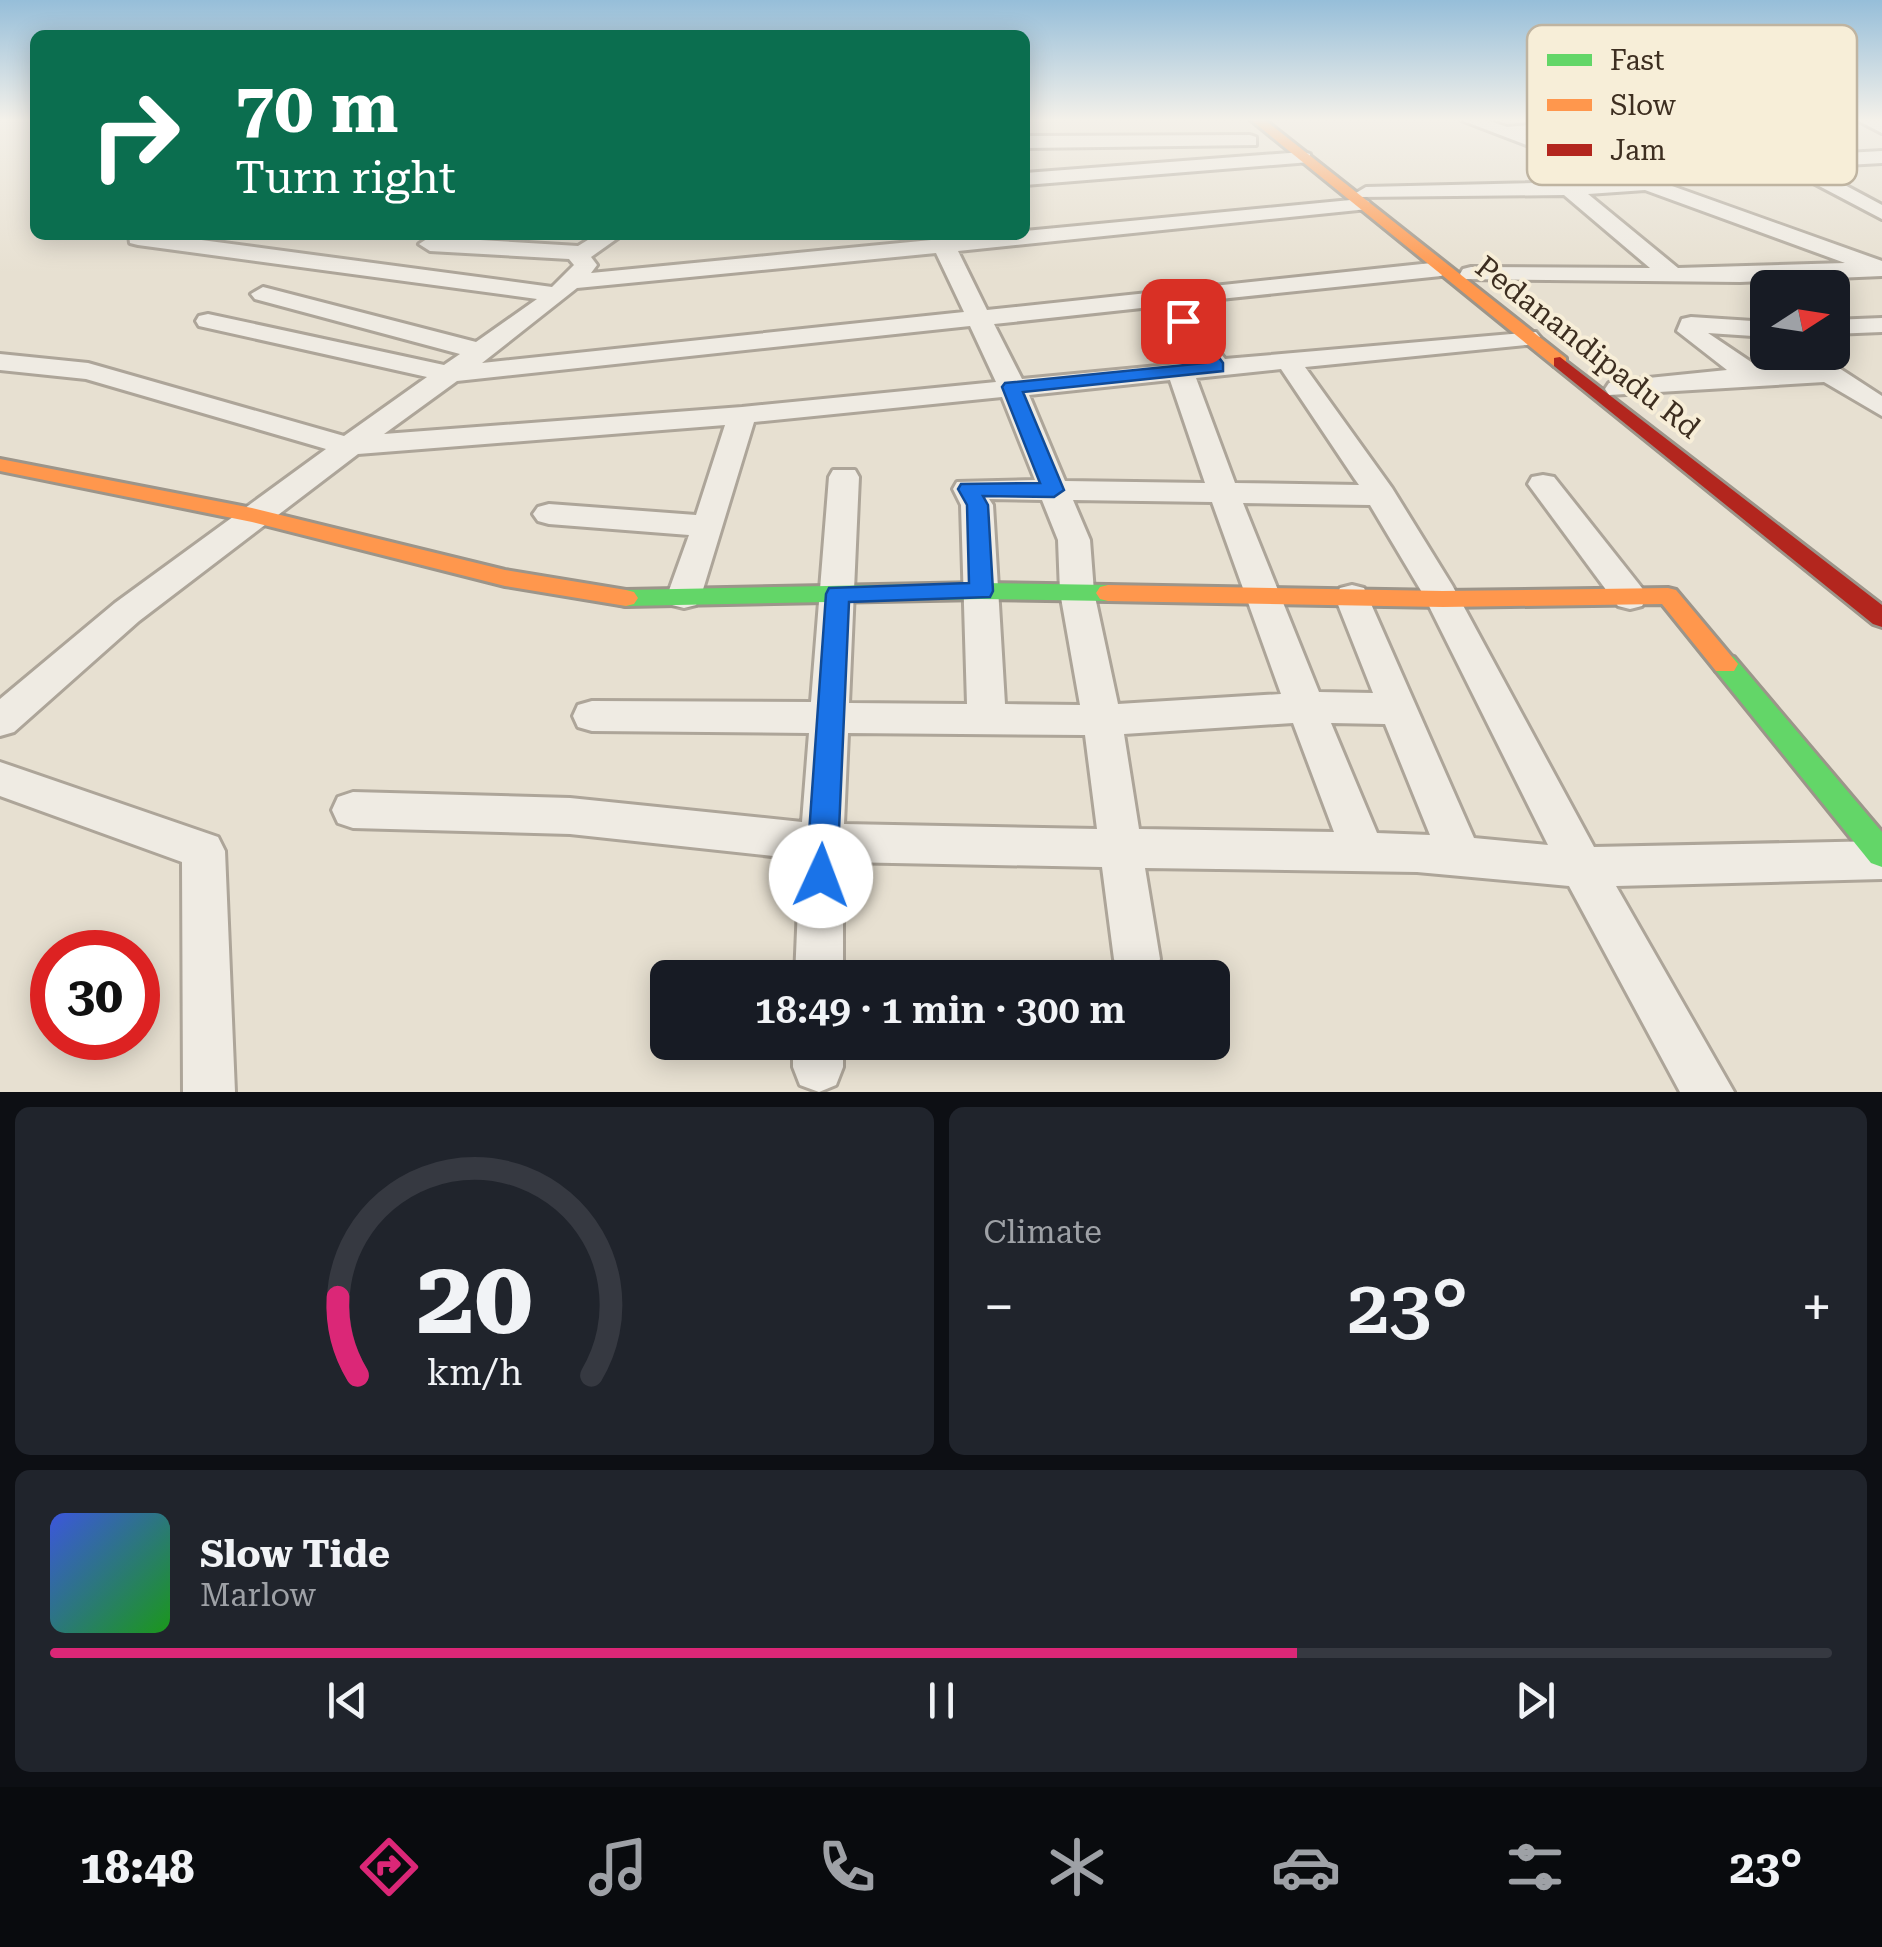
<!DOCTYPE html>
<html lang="en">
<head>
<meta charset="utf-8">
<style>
  body { margin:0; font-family:"Roboto Serif",serif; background:#20242c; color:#f1f3f6; height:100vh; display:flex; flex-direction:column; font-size:38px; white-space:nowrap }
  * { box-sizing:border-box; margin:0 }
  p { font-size:32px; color:#9ea1a6 }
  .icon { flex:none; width:55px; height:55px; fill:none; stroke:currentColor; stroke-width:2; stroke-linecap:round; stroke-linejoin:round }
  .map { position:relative; height:1092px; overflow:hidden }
  .panel { display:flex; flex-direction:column; gap:15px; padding:15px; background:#0d0f14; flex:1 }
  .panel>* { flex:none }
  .top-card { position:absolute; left:30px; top:30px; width:1000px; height:210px; border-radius:15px; box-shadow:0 5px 25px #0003; background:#0b6e4f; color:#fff; overflow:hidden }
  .needle { width:65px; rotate:78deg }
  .tools { position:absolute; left:1750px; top:270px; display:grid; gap:20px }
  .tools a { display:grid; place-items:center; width:100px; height:100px; border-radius:15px; background:#171b24; box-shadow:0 5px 25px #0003; font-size:50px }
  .speed { position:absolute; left:30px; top:930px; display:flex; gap:20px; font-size:50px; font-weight:700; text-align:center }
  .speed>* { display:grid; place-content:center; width:130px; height:130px; border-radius:50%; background:#171b24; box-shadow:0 5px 25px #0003; line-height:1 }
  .speed .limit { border:15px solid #d22; background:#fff; color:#111 }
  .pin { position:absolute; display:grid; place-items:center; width:85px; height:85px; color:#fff; margin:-42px; border-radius:20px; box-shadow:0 5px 15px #0006 }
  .me { position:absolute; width:110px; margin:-55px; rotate:2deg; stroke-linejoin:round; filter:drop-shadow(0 0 8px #0008) }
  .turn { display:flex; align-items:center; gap:35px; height:210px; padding:0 40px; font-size:45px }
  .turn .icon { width:130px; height:130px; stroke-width:2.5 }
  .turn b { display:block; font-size:70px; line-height:85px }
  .big { font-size:75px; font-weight:600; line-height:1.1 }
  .panel .widget { flex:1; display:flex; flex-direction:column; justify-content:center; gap:15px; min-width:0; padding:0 35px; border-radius:15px; background:#20242c }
  .panel .dial { align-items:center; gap:0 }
  .dial svg { height:260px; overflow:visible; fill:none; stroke:#363941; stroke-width:7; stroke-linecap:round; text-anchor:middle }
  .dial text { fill:#f1f3f6; stroke:none }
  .song { display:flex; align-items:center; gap:30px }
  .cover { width:120px; height:120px; border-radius:15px; background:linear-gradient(135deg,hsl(230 70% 55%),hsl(120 70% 35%)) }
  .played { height:10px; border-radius:5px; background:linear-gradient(90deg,#db2777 70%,#363941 70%) }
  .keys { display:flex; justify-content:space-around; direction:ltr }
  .heat { display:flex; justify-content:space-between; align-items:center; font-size:55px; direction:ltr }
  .panel .tiles { flex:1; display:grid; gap:15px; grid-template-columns:1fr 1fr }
  .widget:last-child { grid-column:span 2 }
  .trip { position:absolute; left:650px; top:960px; width:580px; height:100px; border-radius:15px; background:#171b24; box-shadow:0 5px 25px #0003; font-weight:600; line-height:100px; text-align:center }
  .tab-bar { display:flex; height:160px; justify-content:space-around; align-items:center; background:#090b0e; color:#9ea1a6 }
  .tab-bar .icon { width:70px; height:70px }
  .tab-bar .on { color:#db2777 }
  .tab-bar b { font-size:45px; color:#f1f3f6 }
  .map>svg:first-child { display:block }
</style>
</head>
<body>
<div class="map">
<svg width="1882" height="1092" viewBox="0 0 1882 1092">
  <rect width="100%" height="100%" fill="#e7e0d1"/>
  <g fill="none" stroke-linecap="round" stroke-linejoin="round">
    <defs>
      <g id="street">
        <path d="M1461 120H1487L1507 127 1578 120H1684L1675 125 1525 134 1622 168 1764 158 1690 120H1714L1791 156 1882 151V163L1811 167 1882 205V219L1785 168 1644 176 1882 261V276L1740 282 1463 279 1460 274 1463 269 1471 267 1650 268 1564 195 1359 197 1356 193 1366 187 1621 181ZM1645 190 1845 263 1678 268 1588 194Z"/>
        <polygon points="1857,120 1882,121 1882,133"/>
        <polygon points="1250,135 1256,137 1256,145 1025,148 1025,136"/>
        <polygon points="1303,152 1310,154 1310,162 1025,185 1025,173"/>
        <path d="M1361 199 1368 201 1371 205 1368 209 958 251 987 310 1441 262 1452 269 1441 276 1182 303 1225 359 1536 332 1540 337 1527 345 1305 367 1392 488 1452 585 1594 847 1882 841V879L1616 886 1734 1092H1680L1569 886 1417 872 1145 868 1160 959 1154 975H1120L1114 959 1102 867 843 862V978H795L800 859 570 834 353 828 338 823 332 810 338 797 353 792 570 798 802 822 809 733 592 731 578 727 573 716 578 705 592 701 811 702 829 477 833 470H855L859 477 849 703 967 704 961 505 953 489 957 482 1035 480 1002 397 754 422 701 596 696 605 684 608 672 605 667 596 689 535 549 524 538 521 533 514 538 507 549 504 696 515 725 425 358 454 139 621 14 732 0 736V699L115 603 326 449 86 379 0 370V354L88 363 344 436 427 377 199 326 196 321 199 316 208 314 444 365 460 354 255 299 251 294 263 287 476 342 537 299 138 245 130 243 129 235H164L552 287 574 265 569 259 430 251 419 244 430 237 578 246 596 235H622L591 257 597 265 591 273 931 240 928 235H950L951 238 1025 235V231ZM936 253 964 312 482 363 577 288ZM1160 306 1200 362 1022 379 994 324ZM970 326 996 382 742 407 384 434 457 381ZM1281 369 1354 478 1359 485 1235 483 1196 378ZM1170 380 1205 483 1065 481 1029 395ZM989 499 1042 500 1058 540 1060 592 1080 705 1005 704 993 505ZM1073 500 1212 502 1281 694 1118 704 1094 592 1090 540ZM1243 503 1370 505 1423 594 1548 845 1474 838 1364 588 1352 585 1340 588 1335 597 1373 693 1319 692ZM1293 723 1334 832 1139 829 1124 734ZM1331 723 1385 724 1430 835 1377 833ZM848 733 1085 735 1097 829 844 824Z"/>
        <polygon points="1691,317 1768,322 1768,337 1708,333 1760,368 1801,367 1797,361 1801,355 1819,355 1882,396 1882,416 1824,382 1609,395 1605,389 1609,383 1619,381 1727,370 1677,331 1682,319"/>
        <polygon points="1882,318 1882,332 1832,334 1832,320"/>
        <polygon points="1543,475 1554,477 1642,588 1647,597 1642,606 1630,609 1618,606 1528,484 1532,477"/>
        <polygon points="0,762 218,837 225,851 235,1092 183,1092 182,862 0,796"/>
        <polygon points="793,1042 843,1042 843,1067 836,1085 819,1092 800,1085 793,1067"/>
      </g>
      <g id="fast">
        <polygon points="981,583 1108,585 1116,587 1120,593 1116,599 1108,601 981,599 626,606 618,604 614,598 618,592 626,590"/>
        <polygon points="1725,654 1734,657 1882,832 1882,867 1871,863 1716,671 1712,664 1716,657"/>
      </g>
      <g id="slow">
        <polygon points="1251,120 1265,120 1566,358 1566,366 1554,366"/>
        <polygon points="0,459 252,508 505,570 626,590 634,592 638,598 634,604 626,606 505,586 252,522 0,471"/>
        <polygon points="1108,585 1443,591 1668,588 1676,590 1738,664 1734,671 1716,671 1662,604 1443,607 1108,601 1100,599 1096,593 1100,587"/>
      </g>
      <polygon id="jam" points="1560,357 1882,605 1882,627 1873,624 1554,366 1554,358"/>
    </defs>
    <use href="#street" stroke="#ada599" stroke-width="6"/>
    <use href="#fast" stroke="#9c958a" stroke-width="6"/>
    <use href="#slow" stroke="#9c958a" stroke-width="6"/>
    <use href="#jam" stroke="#9c958a" stroke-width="6"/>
    <use href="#street" fill="#efebe3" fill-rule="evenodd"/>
    <use href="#fast" fill="#63d668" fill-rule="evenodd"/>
    <use href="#slow" fill="#ff974d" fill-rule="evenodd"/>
    <use href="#jam" fill="#b3261e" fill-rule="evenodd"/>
  </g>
  <linearGradient id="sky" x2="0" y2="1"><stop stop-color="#96bed9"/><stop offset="0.44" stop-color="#f4f1ea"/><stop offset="1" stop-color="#f4f1ea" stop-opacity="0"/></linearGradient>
  <rect width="1882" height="273" fill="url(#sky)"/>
  <polygon fill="#1a73e8" stroke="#114b97" stroke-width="2.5" points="1183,316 1189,317 1223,363 1223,371 1023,392 1064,490 1054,497 983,496 988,505 993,591 990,597 849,602 837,876 832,886 821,890 810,886 806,876 826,594 829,588 969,583 967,505 958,489 961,484 1040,483 1002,387 1005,383 1205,363 1174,321"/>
  <g text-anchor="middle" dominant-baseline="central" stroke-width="8" stroke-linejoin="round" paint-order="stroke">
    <g font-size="30" fill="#3d2e20" stroke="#f7eed8">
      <text transform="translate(1588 347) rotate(38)">Pedanandipadu Rd</text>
    </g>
  </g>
  <rect x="1527" y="25" width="330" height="160" rx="15" fill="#f7eed8" stroke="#bfb4a1" stroke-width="2.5"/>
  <rect x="1547" y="54" width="45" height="12" fill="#63d668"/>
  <rect x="1547" y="99" width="45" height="12" fill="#ff974d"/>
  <rect x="1547" y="144" width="45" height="12" fill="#b3261e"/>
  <g font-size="28" fill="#3d2e20">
    <text x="1610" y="70">Fast</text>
    <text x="1610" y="115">Slow</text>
    <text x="1610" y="160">Jam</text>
  </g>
</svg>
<div class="tools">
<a><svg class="needle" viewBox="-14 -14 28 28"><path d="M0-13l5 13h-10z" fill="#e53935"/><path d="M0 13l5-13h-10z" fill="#9ea1a6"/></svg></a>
</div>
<div class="speed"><div class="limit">30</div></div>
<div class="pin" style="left:1183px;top:321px;background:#d93025"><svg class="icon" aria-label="arrive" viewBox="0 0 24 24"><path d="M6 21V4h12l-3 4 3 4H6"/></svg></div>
<svg class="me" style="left:821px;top:876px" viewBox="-20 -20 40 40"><circle r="19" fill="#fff"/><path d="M0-13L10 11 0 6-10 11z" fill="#1a73e8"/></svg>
<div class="trip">18:49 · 1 min · 300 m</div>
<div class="top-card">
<div class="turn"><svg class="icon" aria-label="right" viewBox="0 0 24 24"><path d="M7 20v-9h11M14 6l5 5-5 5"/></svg><div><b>70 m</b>Turn right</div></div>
</div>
</div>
<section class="panel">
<div class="tiles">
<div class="widget dial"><svg viewBox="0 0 100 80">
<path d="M14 69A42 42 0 1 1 86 69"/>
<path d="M14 69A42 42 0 0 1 8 45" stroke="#db2777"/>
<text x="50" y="56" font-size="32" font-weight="700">20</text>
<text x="50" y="72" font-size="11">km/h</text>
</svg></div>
<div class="widget"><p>Climate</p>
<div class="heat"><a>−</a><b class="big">23°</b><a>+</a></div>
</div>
<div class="widget">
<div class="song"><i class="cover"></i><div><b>Slow Tide</b><p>Marlow</p></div></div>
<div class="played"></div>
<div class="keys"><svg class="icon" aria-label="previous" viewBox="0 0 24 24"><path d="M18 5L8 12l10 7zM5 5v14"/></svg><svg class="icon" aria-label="pause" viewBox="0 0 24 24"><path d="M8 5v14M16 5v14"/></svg><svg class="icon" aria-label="next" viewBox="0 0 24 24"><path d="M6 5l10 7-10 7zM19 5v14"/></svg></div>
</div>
</div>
</section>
<nav class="tab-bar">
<b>18:48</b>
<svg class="icon on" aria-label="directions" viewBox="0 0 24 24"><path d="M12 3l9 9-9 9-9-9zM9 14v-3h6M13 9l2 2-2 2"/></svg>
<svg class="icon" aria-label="music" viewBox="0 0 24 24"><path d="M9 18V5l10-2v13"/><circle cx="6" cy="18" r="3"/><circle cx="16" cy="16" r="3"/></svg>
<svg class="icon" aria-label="phone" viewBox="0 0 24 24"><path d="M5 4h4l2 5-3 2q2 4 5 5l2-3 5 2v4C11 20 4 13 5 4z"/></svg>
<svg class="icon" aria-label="climate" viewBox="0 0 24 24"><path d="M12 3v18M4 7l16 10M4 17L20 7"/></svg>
<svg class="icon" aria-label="car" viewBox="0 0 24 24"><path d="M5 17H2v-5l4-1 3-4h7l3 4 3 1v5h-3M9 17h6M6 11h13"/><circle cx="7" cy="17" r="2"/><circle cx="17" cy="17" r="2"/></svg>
<svg class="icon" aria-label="filters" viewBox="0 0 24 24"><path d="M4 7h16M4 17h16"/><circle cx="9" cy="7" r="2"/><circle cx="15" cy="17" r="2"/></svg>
<b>23°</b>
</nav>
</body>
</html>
